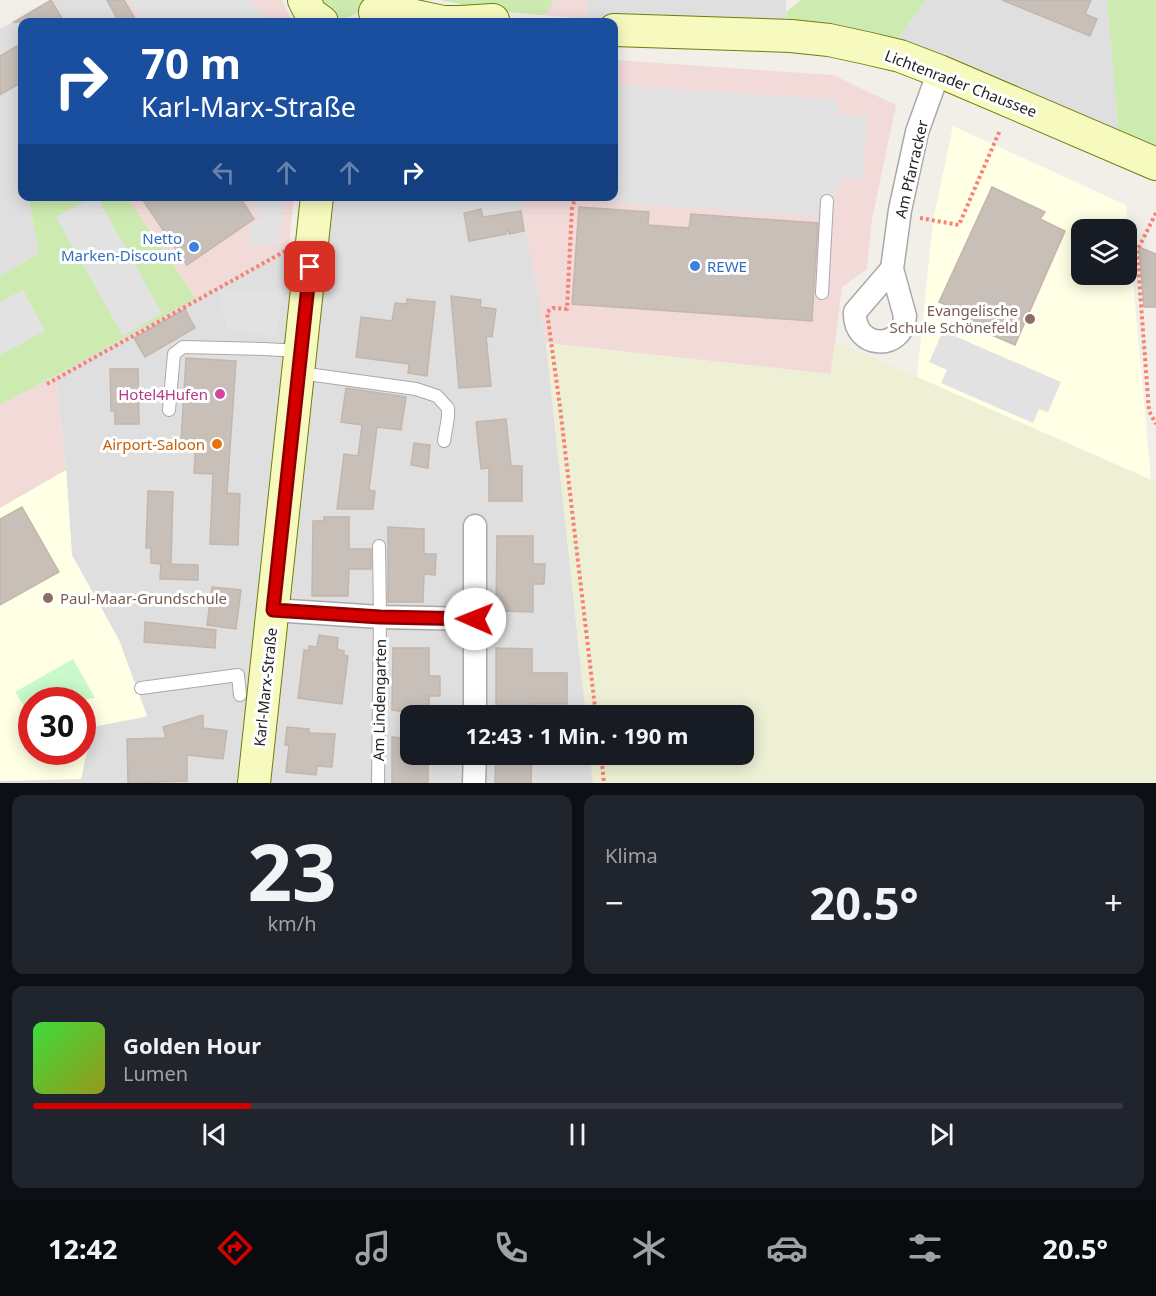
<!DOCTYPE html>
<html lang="de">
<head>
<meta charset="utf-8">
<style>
  body { margin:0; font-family:"Noto Sans",sans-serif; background:#20242c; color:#f1f3f6; height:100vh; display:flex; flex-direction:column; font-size:22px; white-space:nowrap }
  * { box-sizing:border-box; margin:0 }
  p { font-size:20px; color:#9ea1a6 }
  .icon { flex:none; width:33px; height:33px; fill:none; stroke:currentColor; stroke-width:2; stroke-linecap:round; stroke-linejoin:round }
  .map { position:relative; height:783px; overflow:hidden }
  .panel { display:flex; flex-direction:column; gap:12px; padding:12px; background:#0d0f14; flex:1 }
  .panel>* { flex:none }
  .banner { position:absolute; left:18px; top:18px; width:600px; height:183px; border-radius:12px; box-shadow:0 3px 15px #0003; background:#1a4fa0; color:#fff; overflow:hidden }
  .buttons { position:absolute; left:1071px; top:219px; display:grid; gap:12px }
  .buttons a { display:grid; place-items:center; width:66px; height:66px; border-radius:12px; background:#171b24; box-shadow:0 3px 15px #0003; font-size:30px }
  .speed { position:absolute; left:18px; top:687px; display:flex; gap:12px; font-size:30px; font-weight:700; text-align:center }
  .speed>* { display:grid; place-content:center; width:78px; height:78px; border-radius:50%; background:#171b24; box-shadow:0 3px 15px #0003; line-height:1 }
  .speed .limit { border:9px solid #d22; background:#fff; color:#111 }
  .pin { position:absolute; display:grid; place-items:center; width:51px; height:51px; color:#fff; margin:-26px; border-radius:12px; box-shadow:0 3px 9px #0006 }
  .me { position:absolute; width:66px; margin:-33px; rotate:271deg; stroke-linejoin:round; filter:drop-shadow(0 0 4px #0008) }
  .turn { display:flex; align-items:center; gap:21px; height:126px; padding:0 24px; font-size:27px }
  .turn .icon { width:78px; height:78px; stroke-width:2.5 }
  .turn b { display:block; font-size:42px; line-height:51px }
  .lanes { display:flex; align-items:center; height:57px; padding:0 24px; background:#0003; justify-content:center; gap:30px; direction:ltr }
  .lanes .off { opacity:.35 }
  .big { font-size:45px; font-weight:700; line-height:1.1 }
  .panel .widget { flex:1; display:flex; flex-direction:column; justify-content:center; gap:9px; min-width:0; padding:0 21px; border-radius:12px; background:#20242c }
  .panel .dial { align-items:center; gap:0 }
  .dial b { font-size:78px; line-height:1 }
  .song { display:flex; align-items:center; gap:18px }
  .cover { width:72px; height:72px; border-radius:9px; background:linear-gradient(135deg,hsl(120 70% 55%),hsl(60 70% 35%)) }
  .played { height:6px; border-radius:3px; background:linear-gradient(90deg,#d40000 20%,#363941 20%) }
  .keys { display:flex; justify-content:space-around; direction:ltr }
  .heat { display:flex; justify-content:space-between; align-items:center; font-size:33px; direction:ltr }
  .panel .tiles { flex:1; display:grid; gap:12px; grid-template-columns:1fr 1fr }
  .widget:last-child { grid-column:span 2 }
  .trip { position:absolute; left:400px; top:705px; width:354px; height:60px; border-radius:12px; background:#171b24; box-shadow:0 3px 15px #0003; font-weight:700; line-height:60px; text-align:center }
  .menu { display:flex; height:96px; justify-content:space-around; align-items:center; background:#090b0e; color:#9ea1a6 }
  .menu .icon { width:42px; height:42px }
  .menu .active { color:#d40000 }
  .menu b { font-size:27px; color:#f1f3f6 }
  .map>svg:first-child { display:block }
</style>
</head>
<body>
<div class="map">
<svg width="1156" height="783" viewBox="0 0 1156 783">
  <rect width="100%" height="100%" fill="#f2efe9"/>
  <g fill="#e0dfdf">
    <polygon points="54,0 125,0 137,22 22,22 22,196 28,197 39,253 0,276 0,29"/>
    <polygon points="586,0 786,0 786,12 790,28 590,19"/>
    <polygon points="926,0 1107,0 1119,138 893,45"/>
    <polygon points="332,197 521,197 546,343 586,715 411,716 411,754 590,755 593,783 0,783 0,781 81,779 92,727 147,717 119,640 72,555 66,470 57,383 62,372 162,313 196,298 289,245 327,229"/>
  </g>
  <g fill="#f2dad9">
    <polygon points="125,0 282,0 292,22 137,22"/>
    <polygon points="440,0 586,0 590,19 496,11"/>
    <polygon points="614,60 833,75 896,105 872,219 867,269 842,287 831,374 546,343 520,197 614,196"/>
    <polygon points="127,197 294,197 289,245 196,298"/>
    <polygon points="62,372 57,383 66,470 0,508 0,405"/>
  </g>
  <g fill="#ffffe5" fill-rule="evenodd">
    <path d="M953 126 1126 205 1151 480 917 377 933 221ZM1082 230H1126V274H1082Z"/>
    <path d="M66 470 72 555 119 640 147 716 92 727 81 779 0 781V508ZM32 700H82V752H32Z"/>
  </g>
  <polygon fill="#eef0d5" points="835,341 1156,482 1156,783 593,783 590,755 744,754 744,716 586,715 546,343 830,374"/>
  <g fill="#cdebb0">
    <path d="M317 0H369C362 10 350 22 336 16 329 13 322 5 317 0Z"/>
    <path d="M440 0H552C552 8 548 13 541 15L496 11Z"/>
    <polygon points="801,0 926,0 893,45 790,28 786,12"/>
    <polygon points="1107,0 1156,0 1156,154 1119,138"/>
    <polygon points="28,197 127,197 196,298 62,372 0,405 0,276 39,253"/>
  </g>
  <polygon fill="#c8facc" points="73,659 95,698 81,700 32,700 31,708 26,709 15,692"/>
  <g fill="#e2e2e2">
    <polygon points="129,0 249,0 260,9 268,22 141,22"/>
    <polygon points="614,85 838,100 837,114 868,117 862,180 842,179 822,217 572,200 572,197 614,196"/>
    <polygon points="93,197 97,197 162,313 123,336 56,217"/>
    <polygon points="248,197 284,197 280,246 248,243 251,223 261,217"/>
    <polygon points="23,290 45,331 0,355 0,302"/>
    <polygon points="219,290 284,291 276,336 227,330"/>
    <polygon points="943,331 1061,382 1048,412 1039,409 1033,423 941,383 947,370 929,362"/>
  </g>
  <g fill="#c7bfb8" stroke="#c4b6ab" stroke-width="1.5">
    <polygon points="51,0 64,22 14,22"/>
    <polygon points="107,0 124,0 137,22 119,22"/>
    <polygon points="1002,0 1091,0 1085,14 1097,19 1090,36"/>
    <polygon points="22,43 22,82 0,95 0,56"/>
    <polygon points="992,187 1045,212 1040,219 1065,231 1015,345 961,322 966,313 939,302"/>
    <polygon points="140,196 239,196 254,219 187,265"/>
    <polygon points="579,207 649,212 648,225 689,228 691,214 818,223 812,321 572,304"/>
    <polygon points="481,209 483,217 521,211 524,231 509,234 508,229 507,229 506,234 469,241 464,213"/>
    <polygon points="1139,247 1156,254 1156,307 1144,307"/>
    <polygon points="451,296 481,300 480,307 496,309 492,337 486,336 491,386 459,388"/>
    <polygon points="407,299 435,302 427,376 408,373 409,364 356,357 361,317 392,321 395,303 407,304"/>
    <polygon points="185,309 195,328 145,357 134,338"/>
    <polygon points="186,358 236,361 227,493 240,494 238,545 210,544 213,474 194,473 196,443 181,442"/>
    <polygon points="110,369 138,369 139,424 115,424 115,411 111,411"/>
    <polygon points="346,388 406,397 401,430 377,427 369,490 375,491 373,509 337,509 344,454 358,456 362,425 341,422"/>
    <polygon points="506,419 511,466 522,466 522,501 489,501 489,468 481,469 476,422"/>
    <polygon points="414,443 430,445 428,468 411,465"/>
    <polygon points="148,491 173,492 171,564 198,565 198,580 160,579 161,564 151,563 151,548 146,548"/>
    <polygon points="22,507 59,572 0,605 0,519"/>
    <polygon points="324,517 349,517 349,549 371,549 371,569 349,569 348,596 312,596 313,521 324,521"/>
    <polygon points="388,527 424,529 424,554 436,554 435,575 424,574 423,602 388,602"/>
    <polygon points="497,536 533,536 533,564 545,564 544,584 533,584 533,612 496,611"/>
    <polygon points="212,587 241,590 236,629 207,625"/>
    <polygon points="145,622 216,630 215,648 144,642"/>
    <polygon points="319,635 338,638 337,649 344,651 344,655 348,656 342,704 298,698 304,650 308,651 309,646 317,647"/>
    <polygon points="393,648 429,648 429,676 440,676 440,696 429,696 429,715 392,710"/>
    <polygon points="496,648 532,649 532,673 567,673 567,704 532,704 532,716 496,716"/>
    <polygon points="203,715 203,728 227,731 223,759 187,755 187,781 128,783 127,739 166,738 163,727"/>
    <polygon points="287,727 309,729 309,733 335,734 332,767 317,766 316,775 286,772 289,745 285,745"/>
    <polygon points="392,737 411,739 411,754 428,754 428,783 392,783"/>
    <polygon points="496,754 532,754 531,783 495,783"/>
  </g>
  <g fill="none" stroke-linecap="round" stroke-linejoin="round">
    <defs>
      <g id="lane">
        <polyline points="822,293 827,201"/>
        <polyline points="300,373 416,389 437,396 448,408 448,417 444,441"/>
        <polyline points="169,410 174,354 183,347 264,349 300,351"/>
        <polyline points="141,688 238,675 240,695"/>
        <polyline points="378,783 380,617 379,546"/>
      </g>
      <g id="street">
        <path d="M892 269 905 316C903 352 853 349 855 312L892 269 900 210 917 132 939 71"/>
        <polyline points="273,610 380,617 475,619"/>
        <polyline points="475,716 475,526"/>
        <polyline points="474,783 475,754"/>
      </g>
      <g id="secondary">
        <polyline points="304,0 311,14 322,22"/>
        <polyline points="375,12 406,14 443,22 460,22 493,20"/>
        <polyline points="614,30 791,36 829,40 866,48 900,56 939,71 1156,164"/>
        <polyline points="254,783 317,196"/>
      </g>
    </defs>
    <use href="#lane" stroke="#a9a9a9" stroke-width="14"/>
    <use href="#street" stroke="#a9a9a9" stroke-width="25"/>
    <use href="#secondary" stroke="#707d05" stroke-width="34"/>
    <g stroke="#fa8072" stroke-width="4" stroke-dasharray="3 3" stroke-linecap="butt">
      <polyline points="577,196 572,206 567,309 553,308 547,312 560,407 596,716"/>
      <polyline points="1156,213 1137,251 1149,411 1156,424"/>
      <polyline points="920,218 959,225 1000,130"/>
      <polyline points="47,384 287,250"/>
      <polyline points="601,754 604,783"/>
    </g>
    <use href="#lane" stroke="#fff" stroke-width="12"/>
    <use href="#street" stroke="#fff" stroke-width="22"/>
    <use href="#secondary" stroke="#f7fabf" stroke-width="32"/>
  </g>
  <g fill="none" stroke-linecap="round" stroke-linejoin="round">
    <defs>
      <polyline id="route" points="310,267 273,610 380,617 475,619"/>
    </defs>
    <use href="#route" stroke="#8a0000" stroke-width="15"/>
    <use href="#route" stroke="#d40000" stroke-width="10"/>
  </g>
  <g fill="#3f7fe0" stroke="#fff" stroke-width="2">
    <circle cx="194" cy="247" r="6"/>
    <circle cx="695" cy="266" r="6"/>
  </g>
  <g fill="#8d6e63" stroke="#fff" stroke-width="2">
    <circle cx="1030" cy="319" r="6"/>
    <circle cx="48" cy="598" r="6"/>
  </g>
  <circle fill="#d1479c" stroke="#fff" stroke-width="2" cx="220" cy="394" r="6"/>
  <circle fill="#e8710a" stroke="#fff" stroke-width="2" cx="217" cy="444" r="6"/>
  <g text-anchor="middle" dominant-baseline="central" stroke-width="6" stroke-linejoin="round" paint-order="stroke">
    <g font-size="15" fill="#222" stroke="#fff">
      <text transform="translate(961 83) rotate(21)">Lichtenrader Chaussee</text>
      <text transform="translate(911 169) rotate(-77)">Am Pfarracker</text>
      <text transform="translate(265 687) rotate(-84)">Karl-Marx-Straße</text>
      <text transform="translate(379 700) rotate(-89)">Am Lindengarten</text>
    </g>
    <g font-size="15" fill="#366cbe" stroke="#fff" text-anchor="end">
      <text x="182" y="238">Netto<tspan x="182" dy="17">Marken-Discount</tspan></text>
      <text x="707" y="266" text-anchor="start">REWE</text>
    </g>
    <g font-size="15" fill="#785e54" stroke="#fff" text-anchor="end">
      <text x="1018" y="310">Evangelische<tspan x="1018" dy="17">Schule Schönefeld</tspan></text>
      <text x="60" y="598" text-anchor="start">Paul-Maar-Grundschule</text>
    </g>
    <g font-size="15" fill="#b23c85" stroke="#fff" text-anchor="end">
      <text x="208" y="394">Hotel4Hufen</text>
    </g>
    <g font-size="15" fill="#c56008" stroke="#fff" text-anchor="end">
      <text x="205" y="444">Airport-Saloon</text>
    </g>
  </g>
</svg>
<div class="buttons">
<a><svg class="icon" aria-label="layers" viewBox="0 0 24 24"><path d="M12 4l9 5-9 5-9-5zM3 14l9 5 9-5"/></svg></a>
</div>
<div class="speed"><div class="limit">30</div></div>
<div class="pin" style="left:310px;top:267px;background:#d93025"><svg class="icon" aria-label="arrive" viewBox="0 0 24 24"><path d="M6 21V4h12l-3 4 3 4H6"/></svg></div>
<svg class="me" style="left:475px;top:619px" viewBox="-20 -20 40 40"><circle r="19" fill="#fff"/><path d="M0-13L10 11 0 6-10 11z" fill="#d40000"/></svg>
<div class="trip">12:43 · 1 Min. · 190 m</div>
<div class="banner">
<div class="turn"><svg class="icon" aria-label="right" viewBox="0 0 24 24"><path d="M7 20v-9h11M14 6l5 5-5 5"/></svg><div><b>70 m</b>Karl-Marx-Straße</div></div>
<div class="lanes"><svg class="icon off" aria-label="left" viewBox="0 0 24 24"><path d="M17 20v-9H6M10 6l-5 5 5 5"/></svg><svg class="icon off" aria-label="ahead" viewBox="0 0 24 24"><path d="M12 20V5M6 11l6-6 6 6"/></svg><svg class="icon off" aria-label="ahead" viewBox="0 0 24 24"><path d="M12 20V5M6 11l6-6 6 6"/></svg><svg class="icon" aria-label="right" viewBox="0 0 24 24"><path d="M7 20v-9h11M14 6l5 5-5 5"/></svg></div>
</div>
</div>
<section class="panel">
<div class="tiles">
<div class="widget dial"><b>23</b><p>km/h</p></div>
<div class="widget"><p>Klima</p>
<div class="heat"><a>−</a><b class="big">20.5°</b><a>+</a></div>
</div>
<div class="widget">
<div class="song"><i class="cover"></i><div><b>Golden Hour</b><p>Lumen</p></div></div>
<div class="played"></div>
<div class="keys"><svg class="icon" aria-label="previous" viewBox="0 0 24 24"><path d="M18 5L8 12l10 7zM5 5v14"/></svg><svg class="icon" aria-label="pause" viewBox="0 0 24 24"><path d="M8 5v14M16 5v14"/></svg><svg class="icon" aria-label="next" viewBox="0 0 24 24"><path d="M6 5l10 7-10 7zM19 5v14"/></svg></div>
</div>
</div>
</section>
<nav class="menu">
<b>12:42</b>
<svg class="icon active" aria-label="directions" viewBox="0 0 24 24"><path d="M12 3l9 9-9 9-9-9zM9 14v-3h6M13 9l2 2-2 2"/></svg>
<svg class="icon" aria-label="music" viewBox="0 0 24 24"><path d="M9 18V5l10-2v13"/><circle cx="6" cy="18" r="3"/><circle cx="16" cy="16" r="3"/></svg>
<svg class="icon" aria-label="phone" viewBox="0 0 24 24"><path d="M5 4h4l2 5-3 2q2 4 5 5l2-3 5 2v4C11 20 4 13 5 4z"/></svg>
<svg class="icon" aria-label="climate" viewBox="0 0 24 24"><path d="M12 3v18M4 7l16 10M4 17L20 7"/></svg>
<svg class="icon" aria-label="car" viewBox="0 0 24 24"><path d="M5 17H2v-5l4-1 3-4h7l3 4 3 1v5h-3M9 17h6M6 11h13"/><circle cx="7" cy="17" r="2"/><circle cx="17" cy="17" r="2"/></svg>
<svg class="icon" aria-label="filters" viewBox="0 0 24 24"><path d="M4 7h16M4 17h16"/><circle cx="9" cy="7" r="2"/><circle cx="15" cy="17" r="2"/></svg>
<b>20.5°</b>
</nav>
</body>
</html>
